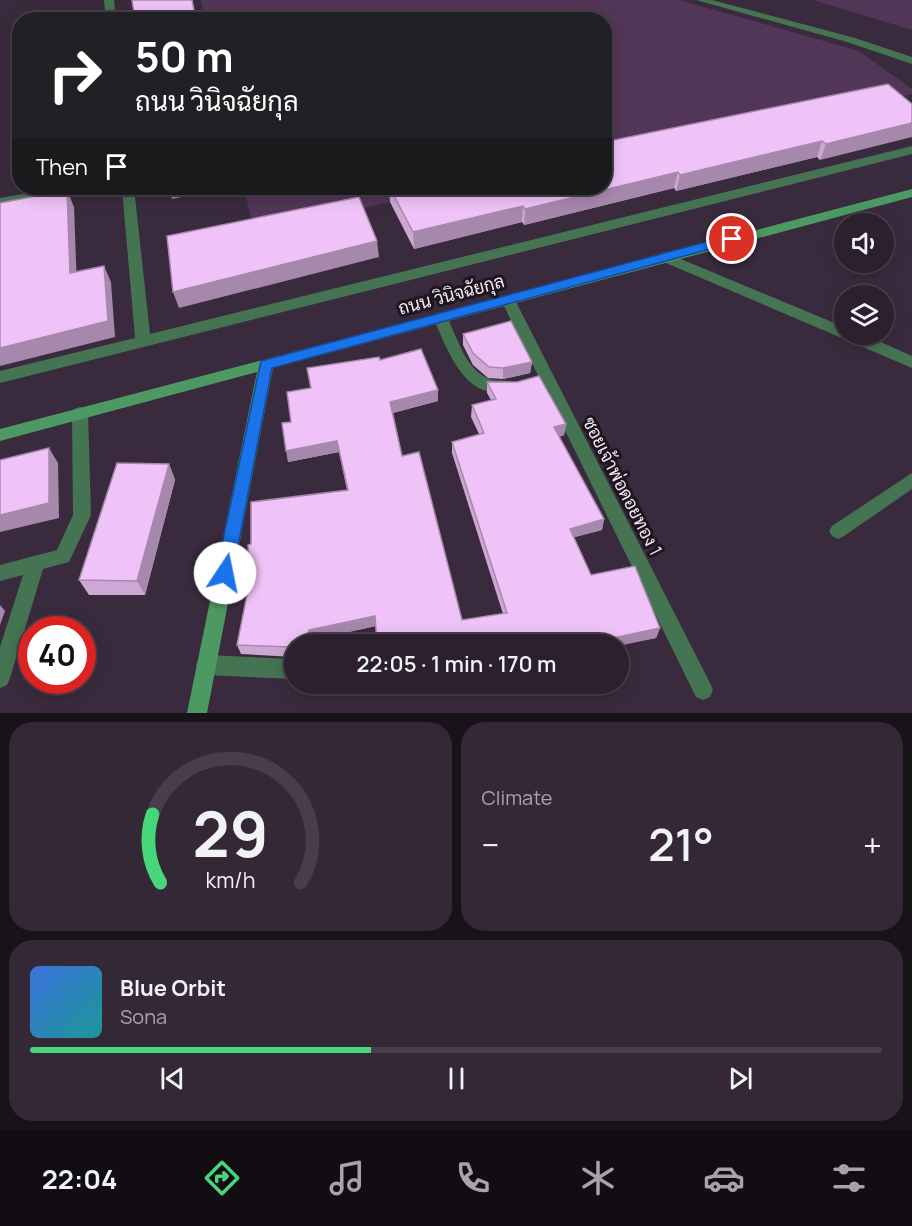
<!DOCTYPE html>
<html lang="en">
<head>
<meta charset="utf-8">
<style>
  body { margin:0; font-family:Manrope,Sarabun,sans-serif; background:#342836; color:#f1f3f6; height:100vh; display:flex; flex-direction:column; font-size:22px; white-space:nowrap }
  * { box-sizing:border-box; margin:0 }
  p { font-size:20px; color:#a6a3aa }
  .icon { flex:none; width:33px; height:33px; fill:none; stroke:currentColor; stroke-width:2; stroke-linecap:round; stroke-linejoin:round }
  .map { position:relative; height:713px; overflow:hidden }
  .details { display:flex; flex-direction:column; gap:9px; padding:9px; background:#181219; flex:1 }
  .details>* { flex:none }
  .top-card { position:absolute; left:12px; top:12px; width:600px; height:183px; border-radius:24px; box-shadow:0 3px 15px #0003,0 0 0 2px #483e4a; background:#202124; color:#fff; overflow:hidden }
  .buttons { position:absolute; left:834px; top:213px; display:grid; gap:12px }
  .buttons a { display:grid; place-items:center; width:60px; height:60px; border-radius:50%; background:#2c202e; box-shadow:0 3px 15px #0003,0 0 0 2px #483e4a; font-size:30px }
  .speed { position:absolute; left:18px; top:616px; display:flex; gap:12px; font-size:30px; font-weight:700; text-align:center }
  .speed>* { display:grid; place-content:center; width:78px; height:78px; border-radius:50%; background:#2c202e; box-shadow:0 3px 15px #0003,0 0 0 2px #483e4a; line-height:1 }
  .speed .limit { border:9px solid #d22; background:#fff; color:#111 }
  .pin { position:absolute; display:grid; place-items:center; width:51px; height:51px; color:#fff; margin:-26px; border:3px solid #fff; border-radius:50%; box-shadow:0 2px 6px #0007 }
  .me { position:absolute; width:66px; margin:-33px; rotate:11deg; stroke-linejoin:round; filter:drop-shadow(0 0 4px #0008) }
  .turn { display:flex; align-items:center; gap:21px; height:126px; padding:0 24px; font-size:27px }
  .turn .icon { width:78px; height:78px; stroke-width:2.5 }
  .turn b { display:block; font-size:42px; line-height:51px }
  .then { display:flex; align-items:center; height:57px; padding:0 24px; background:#0003; gap:12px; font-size:22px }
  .big { font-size:45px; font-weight:600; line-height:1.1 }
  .details .tile { flex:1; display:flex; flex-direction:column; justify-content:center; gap:9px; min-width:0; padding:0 21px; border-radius:24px; background:#342836 }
  .details .dial { align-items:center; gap:0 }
  .dial svg { height:156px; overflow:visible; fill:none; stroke:#483e4a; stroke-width:7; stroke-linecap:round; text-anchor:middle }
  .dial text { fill:#f1f3f6; stroke:none }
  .song { display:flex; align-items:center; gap:18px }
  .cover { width:72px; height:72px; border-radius:9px; background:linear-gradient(135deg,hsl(220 70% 55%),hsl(180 70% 35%)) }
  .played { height:6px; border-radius:3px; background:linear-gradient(90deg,#45d77a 40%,#483e4a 40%) }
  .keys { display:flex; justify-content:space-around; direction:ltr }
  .heat { display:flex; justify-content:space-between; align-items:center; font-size:33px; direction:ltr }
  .details .tiles { flex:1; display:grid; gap:9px; grid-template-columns:1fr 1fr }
  .tile:last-child { grid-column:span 2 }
  .trip { position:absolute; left:284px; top:634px; width:345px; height:60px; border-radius:30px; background:#2c202e; box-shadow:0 3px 15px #0003,0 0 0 2px #483e4a; font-weight:600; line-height:60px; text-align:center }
  .menu { display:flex; height:96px; justify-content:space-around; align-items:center; background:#120d12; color:#a6a3aa }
  .menu .icon { width:42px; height:42px }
  .menu .current { color:#45d77a }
  .menu b { font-size:27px; color:#f1f3f6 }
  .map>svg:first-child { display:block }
</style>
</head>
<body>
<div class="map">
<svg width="912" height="713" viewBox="0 0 912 713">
  <rect width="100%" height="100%" fill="#3a2a3d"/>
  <g fill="#523657">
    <polygon points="201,0 679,0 859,51 912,89 912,94 605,158 604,20 205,19"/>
    <polygon points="813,0 912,0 912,30"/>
    <polygon points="244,188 460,188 254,230"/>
  </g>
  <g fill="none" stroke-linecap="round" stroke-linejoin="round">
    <g fill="#457452" fill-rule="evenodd">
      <polygon points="104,0 114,0 116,20 106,20"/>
      <polygon points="696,0 712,0 855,38 912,57 912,64 847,42"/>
      <polygon points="912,146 912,154 0,383 0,371 135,338 122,188 134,188 150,334"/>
      <polygon points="58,188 82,188 76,192 0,206 0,198"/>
      <path d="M440 312 445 313C457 335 463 366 487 378 495 382 504 379 511 382L514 386 511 390C466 405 447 349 433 317Z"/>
      <polygon points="80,407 86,409 88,413 91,515 69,562 43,569 10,678 7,685 0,688 0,647 23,575 0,581 0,565 57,550 73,515 72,413 74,409"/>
      <polygon points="206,655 294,659 294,679 206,675 199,672 196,665 199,658"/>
    </g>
    <g fill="#457452" fill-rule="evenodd">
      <polygon points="664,252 844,327 844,334 863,334 912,356 912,368 659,260 657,257 659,254"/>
      <polygon points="508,295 515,300 710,683 713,690 710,697 703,700 696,697 501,300"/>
      <polygon points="912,473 912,489 844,536 838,539 832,536 829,531 832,526"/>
    </g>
    <polygon fill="#4c9963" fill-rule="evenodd" points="912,189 912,197 273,368 207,713 187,713 257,372 0,441 0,429"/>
  </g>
  <g fill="#cea8d4">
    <polygon points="888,84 820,160 817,157 676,191 674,188 524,225 522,222 414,249 390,202 389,188 604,188"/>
    <polygon points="463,334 532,362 530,373 503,379 488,378 473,365 463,345"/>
    <polygon points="380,360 438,390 438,401 393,413 402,456 462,620 503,614 452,453 452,442 479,434 471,417 472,405 491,400 487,393 487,382 566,424 564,435 559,437 604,519 602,530 574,537 591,575 660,628 656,638 618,645 377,645 376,626 312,640 294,645 294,657 241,654 237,645 249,585 251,544 347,490 339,452 288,462 291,422 311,388"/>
    <polygon points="169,464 175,480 145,595 89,595 79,580"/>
  </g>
  <g fill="#a788ad">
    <polygon points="912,123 912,137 820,160 826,144"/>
    <polygon points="822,141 817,157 676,191 680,175"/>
    <polygon points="678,172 674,188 524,225 525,209"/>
    <polygon points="169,188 223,188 172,199"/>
    <polygon points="67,190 74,207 77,289 70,273"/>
    <polygon points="523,206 522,222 414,249 413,232"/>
    <polygon points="377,241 379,257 179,308 173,292"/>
    <polygon points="104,266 111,282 115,337 0,366 0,348"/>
    <polygon points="532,362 530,373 503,379 503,368"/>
    <polygon points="438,390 438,401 391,413 390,402"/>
    <polygon points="566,424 564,435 552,438 554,427"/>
    <polygon points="337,441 339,452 288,462 286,451"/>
    <polygon points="49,448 58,463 59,518 0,532 0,515"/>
    <polygon points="169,464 175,480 145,595 137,581"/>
    <polygon points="604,519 602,530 568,539 570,529"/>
    <polygon points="0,605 5,611 0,625"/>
    <polygon points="375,616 376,626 312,640 311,645 307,645 309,630"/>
    <polygon points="660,628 656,638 618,646 618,645 588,645 589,643"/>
  </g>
  <g fill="#efc3f7" stroke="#a788ad" stroke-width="1.5">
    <polygon points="132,0 192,0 196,20 135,20"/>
    <polygon points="888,84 912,104 912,123 826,144 822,141 680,175 678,172 525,209 523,206 413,232 390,188 604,188 604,142"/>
    <polygon points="67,190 70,273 104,266 108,321 0,348 0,203"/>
    <polygon points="359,197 377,241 173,292 167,236"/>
    <polygon points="511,321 532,362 503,368 489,367 473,353 463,334"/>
    <polygon points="421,349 438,390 390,402 402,456 419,452 462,620 507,613 452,442 484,433 472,405 496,399 487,382 517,382 539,376 566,424 554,427 604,519 570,529 591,575 635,566 660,628 589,643 589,645 502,645 502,643 487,645 377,645 375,616 309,630 307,645 294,645 294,653 291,647 237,645 249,585 248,545 251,544 251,502 348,490 337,441 286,451 282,423 291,422 287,392 311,388 307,368 379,357 380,360"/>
    <polygon points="49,448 49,503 0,515 0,460"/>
    <polygon points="117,463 169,464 137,581 79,580"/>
  </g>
  <polygon fill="#1a73e8" stroke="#114b97" stroke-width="1.5" points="732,235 736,236 736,242 272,368 233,573 231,578 225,580 219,578 216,573 261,361"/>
  <g text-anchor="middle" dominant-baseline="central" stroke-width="6" stroke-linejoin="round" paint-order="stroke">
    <g font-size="18" fill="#f5eaf6" stroke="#1d161e">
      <text transform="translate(451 294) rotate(-15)">ถนน วินิจฉัยกุล</text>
      <text transform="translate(623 486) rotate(63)">ซอยเจ้าพ่อดอยทอง 1</text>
    </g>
  </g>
</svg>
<div class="buttons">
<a><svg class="icon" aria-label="sound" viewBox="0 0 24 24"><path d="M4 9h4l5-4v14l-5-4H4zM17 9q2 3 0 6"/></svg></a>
<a><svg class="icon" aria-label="layers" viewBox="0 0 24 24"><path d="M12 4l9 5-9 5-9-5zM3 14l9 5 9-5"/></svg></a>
</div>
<div class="speed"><div class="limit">40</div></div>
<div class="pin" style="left:732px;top:239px;background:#d93025"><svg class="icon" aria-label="arrive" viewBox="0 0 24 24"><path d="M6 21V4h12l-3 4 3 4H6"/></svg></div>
<svg class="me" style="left:225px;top:573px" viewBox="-20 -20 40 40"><circle r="19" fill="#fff"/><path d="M0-13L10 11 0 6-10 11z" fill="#1a73e8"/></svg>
<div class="trip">22:05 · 1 min · 170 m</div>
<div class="top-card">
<div class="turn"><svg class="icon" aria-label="right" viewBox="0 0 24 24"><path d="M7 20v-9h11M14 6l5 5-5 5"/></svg><div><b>50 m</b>ถนน วินิจฉัยกุล</div></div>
<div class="then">Then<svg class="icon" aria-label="arrive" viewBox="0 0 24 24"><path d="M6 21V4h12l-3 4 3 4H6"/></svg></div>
</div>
</div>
<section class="details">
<div class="tiles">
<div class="tile dial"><svg viewBox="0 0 100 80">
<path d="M14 69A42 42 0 1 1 86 69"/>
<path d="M14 69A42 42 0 0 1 10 34" stroke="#45d77a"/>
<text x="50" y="56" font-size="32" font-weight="700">29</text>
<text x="50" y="72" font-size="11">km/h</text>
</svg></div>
<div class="tile"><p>Climate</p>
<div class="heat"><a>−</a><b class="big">21°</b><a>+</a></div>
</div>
<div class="tile">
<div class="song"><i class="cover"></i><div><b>Blue Orbit</b><p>Sona</p></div></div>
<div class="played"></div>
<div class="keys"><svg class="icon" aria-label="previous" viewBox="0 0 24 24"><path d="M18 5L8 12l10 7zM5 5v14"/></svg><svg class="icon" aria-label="pause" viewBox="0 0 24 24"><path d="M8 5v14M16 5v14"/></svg><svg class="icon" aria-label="next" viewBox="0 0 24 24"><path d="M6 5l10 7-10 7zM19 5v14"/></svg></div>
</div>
</div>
</section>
<nav class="menu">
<b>22:04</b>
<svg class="icon current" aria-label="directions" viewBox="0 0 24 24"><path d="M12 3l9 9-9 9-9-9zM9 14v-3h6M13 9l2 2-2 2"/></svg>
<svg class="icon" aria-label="music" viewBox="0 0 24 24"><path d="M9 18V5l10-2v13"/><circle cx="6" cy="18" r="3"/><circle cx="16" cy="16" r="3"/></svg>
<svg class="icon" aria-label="phone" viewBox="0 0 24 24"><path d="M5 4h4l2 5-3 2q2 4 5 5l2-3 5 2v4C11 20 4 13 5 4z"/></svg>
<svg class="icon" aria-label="climate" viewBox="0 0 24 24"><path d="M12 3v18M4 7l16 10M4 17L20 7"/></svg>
<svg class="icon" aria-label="car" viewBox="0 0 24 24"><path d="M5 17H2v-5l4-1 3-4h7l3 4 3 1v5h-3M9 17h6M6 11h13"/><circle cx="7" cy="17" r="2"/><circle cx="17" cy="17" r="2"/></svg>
<svg class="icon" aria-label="filters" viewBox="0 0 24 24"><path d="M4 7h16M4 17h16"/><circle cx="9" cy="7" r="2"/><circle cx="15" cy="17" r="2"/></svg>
</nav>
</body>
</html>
